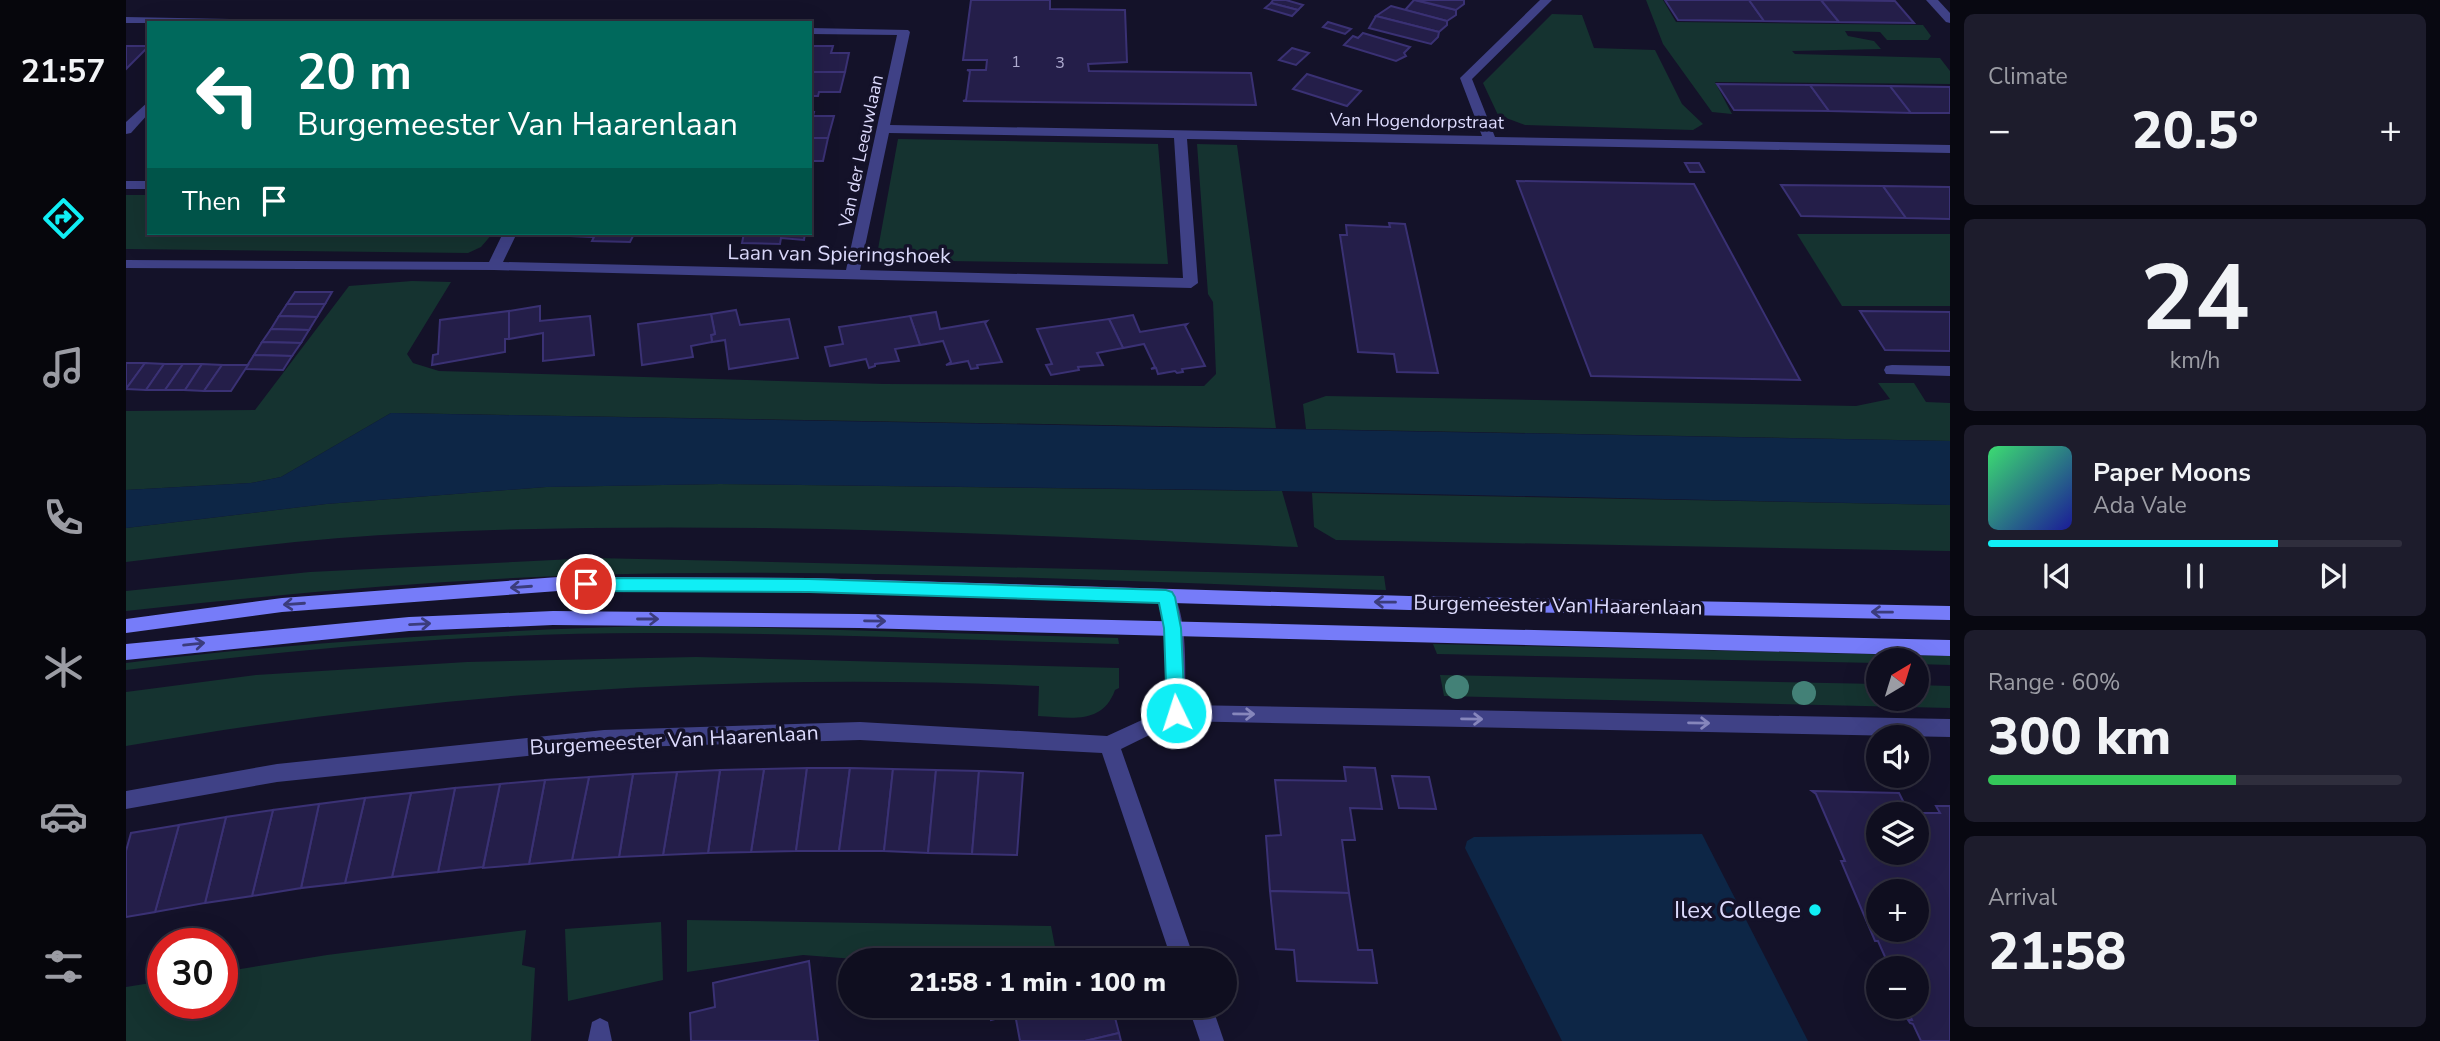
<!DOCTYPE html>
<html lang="en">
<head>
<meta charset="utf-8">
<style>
  body { margin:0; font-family:"Nunito Sans",sans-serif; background:#1d1c2c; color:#f1f3f6; height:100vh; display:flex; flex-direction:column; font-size:26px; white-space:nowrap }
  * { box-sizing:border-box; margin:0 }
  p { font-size:23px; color:#9b9ca4 }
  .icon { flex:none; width:38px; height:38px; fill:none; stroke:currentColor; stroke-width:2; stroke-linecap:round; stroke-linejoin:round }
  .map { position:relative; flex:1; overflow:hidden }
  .details { display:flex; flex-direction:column; gap:14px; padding:14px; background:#080811; width:490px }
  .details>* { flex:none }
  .banner { position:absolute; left:21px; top:21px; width:665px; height:214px; border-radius:0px; box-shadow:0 7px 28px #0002,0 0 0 2px #2f2e3d; background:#00695c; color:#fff; overflow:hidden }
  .needle { width:46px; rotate:38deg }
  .fabs { position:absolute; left:1740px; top:648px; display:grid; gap:14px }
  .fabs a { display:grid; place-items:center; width:63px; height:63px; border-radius:50%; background:#0f0e1f; box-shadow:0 7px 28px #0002,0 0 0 2px #2f2e3d; font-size:35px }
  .speed { position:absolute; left:21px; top:928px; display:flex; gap:14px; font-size:35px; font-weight:700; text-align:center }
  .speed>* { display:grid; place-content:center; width:91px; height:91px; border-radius:50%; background:#0f0e1f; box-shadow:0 7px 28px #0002,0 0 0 2px #2f2e3d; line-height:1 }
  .speed .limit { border:10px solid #d22; background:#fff; color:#111 }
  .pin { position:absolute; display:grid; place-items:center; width:60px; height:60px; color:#fff; margin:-30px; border:4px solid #fff; border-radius:50%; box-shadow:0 2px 7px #0007 }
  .me { position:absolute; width:77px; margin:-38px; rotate:356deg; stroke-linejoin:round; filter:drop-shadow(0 0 5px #0008) }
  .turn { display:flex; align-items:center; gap:24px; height:147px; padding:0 35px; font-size:32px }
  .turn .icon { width:91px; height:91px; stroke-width:2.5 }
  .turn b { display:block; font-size:49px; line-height:60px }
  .then { display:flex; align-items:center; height:66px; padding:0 35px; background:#0003; gap:14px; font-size:26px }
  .big { font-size:52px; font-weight:800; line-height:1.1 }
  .details .widget { flex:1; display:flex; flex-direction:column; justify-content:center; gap:10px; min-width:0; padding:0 24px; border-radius:10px; background:#1d1c2c }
  .details .dial { align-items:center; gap:0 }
  .dial b { font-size:91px; line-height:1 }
  .song { display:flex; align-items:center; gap:21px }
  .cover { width:84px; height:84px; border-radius:10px; background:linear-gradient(135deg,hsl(140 70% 55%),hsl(240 70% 35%)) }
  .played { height:7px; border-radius:4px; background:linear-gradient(90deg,#10eef5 70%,#2f2e3d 70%) }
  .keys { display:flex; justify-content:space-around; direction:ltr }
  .heat { display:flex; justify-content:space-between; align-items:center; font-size:38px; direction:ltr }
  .charge { height:10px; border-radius:5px; background:linear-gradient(90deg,#34c759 60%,#2f2e3d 0) }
  .trip { position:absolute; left:712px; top:948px; width:399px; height:70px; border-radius:35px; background:#0f0e1f; box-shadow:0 7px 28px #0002,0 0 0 2px #2f2e3d; font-weight:800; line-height:70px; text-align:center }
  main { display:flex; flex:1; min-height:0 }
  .tab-bar { display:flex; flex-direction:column; width:126px; justify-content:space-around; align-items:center; background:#06060c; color:#9b9ca4 }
  .tab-bar .icon { width:49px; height:49px }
  .tab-bar .selected { color:#10eef5 }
  .tab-bar b { font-size:32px; color:#f1f3f6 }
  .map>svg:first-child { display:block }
</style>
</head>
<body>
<main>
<nav class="tab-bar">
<b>21:57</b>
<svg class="icon selected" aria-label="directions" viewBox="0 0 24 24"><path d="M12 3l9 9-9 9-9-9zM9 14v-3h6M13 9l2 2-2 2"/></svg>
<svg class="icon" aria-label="music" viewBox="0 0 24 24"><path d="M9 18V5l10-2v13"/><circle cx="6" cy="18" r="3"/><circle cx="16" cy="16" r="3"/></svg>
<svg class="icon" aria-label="phone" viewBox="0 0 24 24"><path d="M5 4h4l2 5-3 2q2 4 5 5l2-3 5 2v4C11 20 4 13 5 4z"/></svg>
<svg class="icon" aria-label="climate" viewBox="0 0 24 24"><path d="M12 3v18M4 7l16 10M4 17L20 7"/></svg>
<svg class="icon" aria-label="car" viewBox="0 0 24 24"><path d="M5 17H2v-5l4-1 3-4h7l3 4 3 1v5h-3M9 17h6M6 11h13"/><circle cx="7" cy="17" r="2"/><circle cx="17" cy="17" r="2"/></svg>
<svg class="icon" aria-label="filters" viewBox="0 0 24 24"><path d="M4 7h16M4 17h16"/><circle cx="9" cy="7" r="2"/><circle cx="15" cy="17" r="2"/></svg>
</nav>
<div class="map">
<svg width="1824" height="1041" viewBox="0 0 1824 1041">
  <rect width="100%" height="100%" fill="#141229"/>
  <g fill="#153330">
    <polygon points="1520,0 1537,0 1550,22 1797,25 1805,36 1802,40 1761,40 1754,32 1719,31 1722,36 1748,41 1755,49 1666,51 1669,54 1814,58 1824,71 1824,84 1589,82 1606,114 1586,112 1537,44"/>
    <polygon points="1426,14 1456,15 1468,48 1529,50 1556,104 1577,124 1567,130 1399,125 1372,115 1357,83"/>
    <polygon points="772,139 1032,144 1042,264 750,260"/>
    <polygon points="1071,144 1111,145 1150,428 265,413 155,477 125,483 0,490 0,411 129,410 223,286 286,281 325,282 281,354 287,363 313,371 758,384 1078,386 1090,374 1087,302 1082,294"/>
    <polygon points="0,195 23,195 23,233 367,233 355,247 342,253 0,249"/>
    <polygon points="1671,234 1824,234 1824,306 1716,306"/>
    <polygon points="1752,383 1788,383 1800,402 1824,403 1824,441 1180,429 1177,404 1200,396 1730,406 1764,399"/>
    <path d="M594 484 1156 491 1172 547C879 534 586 519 293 533 195 537 97 550 0 562V528L200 504 420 487Z"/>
    <polygon points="1186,493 1824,505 1824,551 1210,540 1188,527"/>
    <path d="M468 558 1258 576 1260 590C994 582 727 567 461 575 307 580 153 594 0 611V591L184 572Z"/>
    <path d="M541 625 992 638 993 644C841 640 689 633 538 633 358 632 178 648 0 670V663C180 641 360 631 541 625Z"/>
    <polygon points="1307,644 1824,656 1824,665 1790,664 1790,660 1752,660 1752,663 1311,654"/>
    <path d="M570 657 993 668V688L989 690C976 726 943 717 912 716L913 686C607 672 301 693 0 746V692L130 675 341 662Z"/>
    <polygon points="1314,675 1752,684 1752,698 1790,698 1790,685 1824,686 1824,708 1318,696"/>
    <polygon points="561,920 925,926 930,952 858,961 754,961 677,955 561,972"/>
    <polygon points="535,922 537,980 442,1001 439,929"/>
    <polygon points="400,930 396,965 409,968 405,1041 0,1041 0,987 37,981 37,1003 96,1003 96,972 201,955"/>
  </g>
  <g fill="#0d2646">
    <polygon points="265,413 1824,441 1824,505 1107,490 594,484 420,487 200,504 0,528 0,490 125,483 155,477"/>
    <polygon points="1576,834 1682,1041 1436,1041 1339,848 1341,841 1348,837"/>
  </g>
  <g fill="#241e49" stroke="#3a3174" stroke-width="2" fill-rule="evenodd">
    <polygon points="845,0 924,0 924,9 999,10 1001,62 962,64 963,71 1125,73 1130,105 837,101 840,100 844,71 841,70 860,70 861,60 837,60"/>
    <polygon points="1147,0 1160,0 1177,5 1172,10 1145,3"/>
    <polygon points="1288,0 1330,10 1330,15 1321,21 1279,10"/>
    <polygon points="1290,0 1338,0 1338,4 1330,10"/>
    <polygon points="1539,0 1623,0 1638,21 1552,20"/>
    <polygon points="1623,0 1695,0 1713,22 1638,21"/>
    <polygon points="1695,0 1769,1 1788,23 1713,22"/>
    <polygon points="1145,3 1172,10 1166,16 1139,8"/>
    <polygon points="1265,6 1321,21 1321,25 1313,32 1250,16"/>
    <polygon points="1250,16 1313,32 1312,37 1305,44 1243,28"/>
    <polygon points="1202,22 1225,29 1219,34 1197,27"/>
    <polygon points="1237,33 1284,47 1278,53 1280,56 1270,61 1218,45 1227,36 1232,38"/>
    <polygon points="0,46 23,46 0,69"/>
    <polygon points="684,46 707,46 705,53 723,53 719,72 684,72"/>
    <polygon points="1166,48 1183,53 1170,65 1153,60"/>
    <polygon points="684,72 719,72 714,92 693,92 692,96 684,96"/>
    <polygon points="1181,74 1235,91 1221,106 1167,89"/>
    <polygon points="1591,84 1684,85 1703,111 1608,110"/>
    <polygon points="1684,85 1764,86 1785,113 1703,111"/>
    <polygon points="1764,86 1824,87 1824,113 1785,113"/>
    <polygon points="684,112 688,112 687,116 708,116 702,138 684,138"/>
    <polygon points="684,138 702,138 697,161 684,161"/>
    <polygon points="1559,163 1573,163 1578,172 1564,172"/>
    <polygon points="1391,181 1568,184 1674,380 1465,376"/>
    <polygon points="1655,185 1757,186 1780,218 1675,216"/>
    <polygon points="1757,186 1824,187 1824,219 1780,218"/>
    <polygon points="1263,223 1279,224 1312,373 1271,372 1268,354 1232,352 1214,235 1221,235 1220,225 1264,227"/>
    <polygon points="448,233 500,233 499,236 507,236 504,242 466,241 468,237 446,236"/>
    <polygon points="618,233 679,233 678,240 655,238 654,244 616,243"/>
    <polygon points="169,292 206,292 199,304 161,304"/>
    <polygon points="161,304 199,304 191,317 153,316"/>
    <polygon points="414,306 414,321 464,316 468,355 417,361 417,333 383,339 383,311"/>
    <polygon points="610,310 614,325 663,319 672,358 603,369 599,340 586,342 585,335 589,334 585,314"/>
    <polygon points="383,311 383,339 379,339 379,352 306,365 307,355 312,354 314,320"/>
    <polygon points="1734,311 1824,312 1824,351 1759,350"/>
    <polygon points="810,312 814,329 861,321 859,323 876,362 851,365 852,368 845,369 842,361 820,365 825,362 817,341 794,345 784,316"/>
    <polygon points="585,314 589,334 585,335 586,342 565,346 567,357 516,365 512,324"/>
    <polygon points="1007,315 1014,332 1061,324 1059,326 1079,366 1056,369 1057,372 1051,373 1049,371 1032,374 1030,368 1025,369 1029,367 1018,344 997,348 983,319"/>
    <polygon points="153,316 191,317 183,330 145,329"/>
    <polygon points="784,316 794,345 769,349 773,361 749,364 749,366 743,368 740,359 704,366 699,347 717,344 713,327"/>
    <polygon points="983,319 997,348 971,353 977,365 952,367 953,370 925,375 920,365 926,364 911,329"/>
    <polygon points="145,329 183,330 175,343 136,342"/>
    <polygon points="136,342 175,343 166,356 128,355"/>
    <polygon points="128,355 166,356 157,370 119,369"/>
    <polygon points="0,363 19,363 0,389"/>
    <polygon points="19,363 38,364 20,390 0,389"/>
    <polygon points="38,364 57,364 39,390 20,390"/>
    <polygon points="57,364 76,364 59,390 39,390"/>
    <polygon points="76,364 96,365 78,391 59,390"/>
    <polygon points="96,365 122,365 105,391 78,391"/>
    <polygon points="1218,767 1249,768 1256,809 1224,808 1229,840 1216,840 1223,893 1144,891 1140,836 1155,835 1149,780 1220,781"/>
    <polygon points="681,768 670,851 625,852 638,769"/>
    <polygon points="681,768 724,768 713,851 670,851"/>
    <polygon points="724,768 767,769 758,851 713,851"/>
    <polygon points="638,769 625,852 582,853 594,770"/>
    <polygon points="767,769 810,770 802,853 758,851"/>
    <polygon points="594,770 582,853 537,855 551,772"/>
    <polygon points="810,770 853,771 846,854 802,853"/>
    <polygon points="853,771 897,773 891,855 846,854"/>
    <polygon points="551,772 537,855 493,857 507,774"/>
    <polygon points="507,774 493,857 446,860 463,777"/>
    <polygon points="1266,776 1303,777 1310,809 1273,808"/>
    <polygon points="463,777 446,860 403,864 419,780"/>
    <polygon points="419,780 403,864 357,868 374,784"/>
    <polygon points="374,784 357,867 312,872 329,788"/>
    <polygon points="329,788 312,872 266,877 285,793"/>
    <path d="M1686 791 1773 793 1783 813H1814L1810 806H1824V1041H1795L1787 1024 1784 1023 1782 1020H1786L1780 1006H1790V968H1764L1752 941H1749L1715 861H1719L1690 794ZM1752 814H1790V852H1752ZM1752 891H1790V929H1752Z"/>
    <polygon points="285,793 266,877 219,883 239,798"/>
    <polygon points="239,798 219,883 175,888 193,804"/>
    <polygon points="193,804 175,888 126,896 147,810"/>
    <polygon points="147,810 126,896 79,903 100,817"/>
    <polygon points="100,817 79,903 29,912 53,825"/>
    <polygon points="53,825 29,912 0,917 0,851 5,833"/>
    <polygon points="1144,891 1223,893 1232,950 1246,950 1251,983 1171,981 1168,950 1150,949"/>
    <polygon points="683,961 692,1041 565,1041 564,1013 589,1007 587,983"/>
    <polygon points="862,1006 986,1006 993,1033 959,1041 894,1041 889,1014 865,1020"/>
    <polygon points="993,1033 995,1041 959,1041"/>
  </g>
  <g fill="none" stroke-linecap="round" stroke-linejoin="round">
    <g fill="#3f4186" fill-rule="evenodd">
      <path d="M1414 0H1426L1346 79 1369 137 1824 145V153L1061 139 1072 283 1065 288 368 270 0 268V260L363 262 377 233H391L377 262 720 270 771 35 684 34V28L782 30 784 32 764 125 1356 136 1334 78ZM763 133 1048 138 1057 278 734 270Z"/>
      <polygon points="1800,0 1812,0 1824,13 1824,23 1820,22"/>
      <polygon points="0,17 149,20 155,23 0,23"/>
      <polygon points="23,101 23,113 5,133 0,134 0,122"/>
      <rect x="0" y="181" width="23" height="8"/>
      <polygon points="1766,365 1824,366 1824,376 1760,374 1758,370 1760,366"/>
      <path d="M1040 590 1047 592C1063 624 1058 670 1060 705L1824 719V737L1052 721 995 749 1069 961H1046L976 753 734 740 478 748 151 782 0 809V791L151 764 478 730 734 722 981 736 1040 709 1038 628 1031 597 1033 592Z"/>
      <polygon points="1062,1006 1086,1006 1098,1041 1074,1041"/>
      <polygon points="474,1018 482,1022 486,1041 462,1041 466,1022"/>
    </g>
    <g fill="#767cf9" fill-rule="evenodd">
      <polygon points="432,577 683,578 1283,596 1824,606 1824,620 1283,610 683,592 432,591 156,612 0,633 0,619 156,598"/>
      <polygon points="427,611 733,614 1824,640 1824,656 733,628 427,625 283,631 0,660 0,644 283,617"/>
    </g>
  </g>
  <g fill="#438177">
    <circle cx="1331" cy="687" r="12"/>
    <circle cx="1678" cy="693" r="12"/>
  </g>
  <defs><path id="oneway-shaft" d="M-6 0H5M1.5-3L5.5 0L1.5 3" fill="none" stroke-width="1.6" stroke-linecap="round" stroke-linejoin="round" transform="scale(1.75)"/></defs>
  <g stroke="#3b3c7c">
    <use href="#oneway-shaft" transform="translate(395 587) rotate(176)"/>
    <use href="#oneway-shaft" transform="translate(1259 602) rotate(-179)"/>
    <use href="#oneway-shaft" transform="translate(168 604) rotate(176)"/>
    <use href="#oneway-shaft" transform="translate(1756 612) rotate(-179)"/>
    <use href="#oneway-shaft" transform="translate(522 619)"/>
    <use href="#oneway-shaft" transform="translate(749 621) rotate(1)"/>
    <use href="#oneway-shaft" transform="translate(294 624) rotate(-3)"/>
    <use href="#oneway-shaft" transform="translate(68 644) rotate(-6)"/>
  </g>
  <g stroke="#8686bc">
    <use href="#oneway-shaft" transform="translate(1118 714) rotate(1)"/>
    <use href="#oneway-shaft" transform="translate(1346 719) rotate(1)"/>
    <use href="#oneway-shaft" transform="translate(1573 723) rotate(1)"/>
  </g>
  <polygon fill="#10eef5" stroke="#0a9b9f" stroke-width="2" points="460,578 683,579 1040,590 1046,592 1049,597 1055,628 1059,713 1057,718 1050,720 1044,718 1041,713 1038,628 1033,603 683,592 460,591 454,589 451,584 454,580"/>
  <circle fill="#10eef5" stroke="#141229" stroke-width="2.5" cx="1689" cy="910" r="7"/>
  <g text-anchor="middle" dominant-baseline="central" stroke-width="7" stroke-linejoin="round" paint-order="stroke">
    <g font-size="16" fill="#afacd0">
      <text x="890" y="62">1</text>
      <text x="934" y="63">3</text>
    </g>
    <g font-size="18" fill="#dddbfd" stroke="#141229">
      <text transform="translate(1291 121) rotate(1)">Van Hogendorpstraat</text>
      <text transform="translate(735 151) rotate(-78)">Van der Leeuwlaan</text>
    </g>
    <g font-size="21" fill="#dddbfd" stroke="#141229">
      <text transform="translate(713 254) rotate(1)">Laan van Spieringshoek</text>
      <text transform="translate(1432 605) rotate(1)">Burgemeester Van Haarenlaan</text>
      <text transform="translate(548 740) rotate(-3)">Burgemeester Van Haarenlaan</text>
    </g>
    <g font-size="24" fill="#dddbfd" stroke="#141229" text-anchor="end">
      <text x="1675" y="910">Ilex College</text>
    </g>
  </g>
</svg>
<div class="fabs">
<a><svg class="needle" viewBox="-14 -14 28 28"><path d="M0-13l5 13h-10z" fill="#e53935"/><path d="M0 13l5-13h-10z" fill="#9b9ca4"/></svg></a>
<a><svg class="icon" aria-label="sound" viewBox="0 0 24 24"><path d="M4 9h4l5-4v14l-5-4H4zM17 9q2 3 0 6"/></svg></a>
<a><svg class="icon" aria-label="layers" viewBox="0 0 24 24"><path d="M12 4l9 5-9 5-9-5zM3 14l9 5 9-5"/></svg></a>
<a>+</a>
<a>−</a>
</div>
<div class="speed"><div class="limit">30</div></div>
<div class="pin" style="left:460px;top:584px;background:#d93025"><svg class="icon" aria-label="arrive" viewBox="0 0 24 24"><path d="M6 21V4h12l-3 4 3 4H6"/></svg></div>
<svg class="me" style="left:1050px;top:713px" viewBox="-20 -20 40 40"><circle r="17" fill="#10eef5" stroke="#fff" stroke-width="3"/><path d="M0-11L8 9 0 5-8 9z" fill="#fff"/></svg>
<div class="trip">21:58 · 1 min · 100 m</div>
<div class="banner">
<div class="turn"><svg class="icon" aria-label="left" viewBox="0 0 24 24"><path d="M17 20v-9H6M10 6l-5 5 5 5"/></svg><div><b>20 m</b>Burgemeester Van Haarenlaan</div></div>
<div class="then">Then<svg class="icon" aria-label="arrive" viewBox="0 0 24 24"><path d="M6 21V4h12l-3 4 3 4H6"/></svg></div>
</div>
</div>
<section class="details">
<div class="widget"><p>Climate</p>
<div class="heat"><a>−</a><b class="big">20.5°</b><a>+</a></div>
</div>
<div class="widget dial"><b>24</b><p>km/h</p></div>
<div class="widget">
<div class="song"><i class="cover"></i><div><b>Paper Moons</b><p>Ada Vale</p></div></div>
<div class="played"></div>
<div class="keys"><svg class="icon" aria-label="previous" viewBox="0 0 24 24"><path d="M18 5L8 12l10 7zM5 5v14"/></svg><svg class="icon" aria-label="pause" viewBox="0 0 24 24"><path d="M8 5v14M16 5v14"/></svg><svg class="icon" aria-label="next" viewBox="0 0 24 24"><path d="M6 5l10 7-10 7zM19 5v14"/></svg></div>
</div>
<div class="widget"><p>Range · 60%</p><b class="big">300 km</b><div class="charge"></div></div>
<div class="widget"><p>Arrival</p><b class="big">21:58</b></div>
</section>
</main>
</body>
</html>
